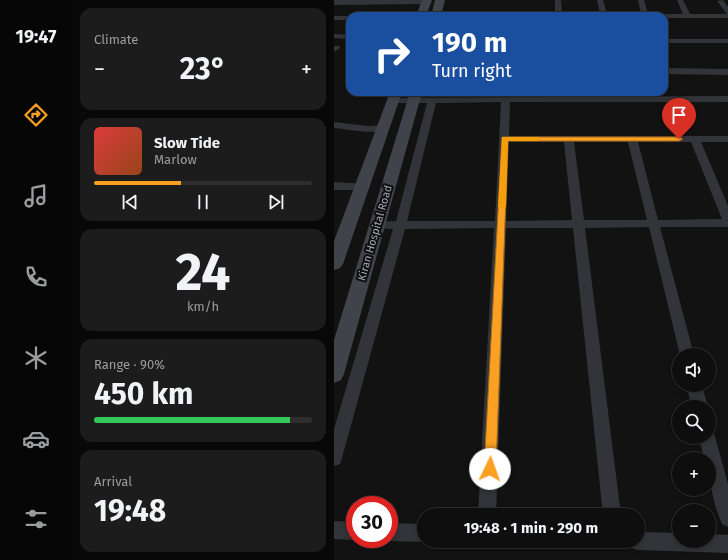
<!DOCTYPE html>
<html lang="en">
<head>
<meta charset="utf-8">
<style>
  body { margin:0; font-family:"Fira Sans",sans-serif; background:#1c1c1c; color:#f1f3f6; height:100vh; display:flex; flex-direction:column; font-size:15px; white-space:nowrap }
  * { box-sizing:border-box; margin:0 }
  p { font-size:13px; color:#9b9c9e }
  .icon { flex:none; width:22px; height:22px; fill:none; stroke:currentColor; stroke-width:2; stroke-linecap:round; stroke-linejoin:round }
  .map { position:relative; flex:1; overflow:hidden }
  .side { display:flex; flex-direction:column; gap:8px; padding:8px; background:#080808; width:262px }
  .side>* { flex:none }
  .banner { position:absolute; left:12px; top:12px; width:322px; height:84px; border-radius:12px; box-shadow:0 2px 6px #0003,0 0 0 1px #2e2e2e; background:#1a4fa0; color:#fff; overflow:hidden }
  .controls { position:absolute; left:338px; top:348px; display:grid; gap:8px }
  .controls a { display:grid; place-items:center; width:44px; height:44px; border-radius:50%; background:#0e0e0e; box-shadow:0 2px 6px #0003,0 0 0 1px #2e2e2e; font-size:20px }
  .speed { position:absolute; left:12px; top:496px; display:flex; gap:8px; font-size:20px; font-weight:700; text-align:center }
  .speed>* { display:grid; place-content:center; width:52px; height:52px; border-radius:50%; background:#0e0e0e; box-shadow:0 2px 6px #0003,0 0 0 1px #2e2e2e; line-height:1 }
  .speed .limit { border:6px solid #d22; background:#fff; color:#111 }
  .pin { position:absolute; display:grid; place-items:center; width:34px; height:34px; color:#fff; margin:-41px -17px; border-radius:50% 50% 50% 0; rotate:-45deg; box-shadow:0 0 4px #0007 }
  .pin .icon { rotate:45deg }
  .me { position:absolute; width:44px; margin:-22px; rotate:3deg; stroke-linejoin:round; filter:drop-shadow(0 0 3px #0008) }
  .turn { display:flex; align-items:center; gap:14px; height:84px; padding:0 20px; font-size:18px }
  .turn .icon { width:52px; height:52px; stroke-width:2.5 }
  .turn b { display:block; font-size:28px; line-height:34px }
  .big { font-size:30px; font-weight:700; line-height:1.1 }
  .side .tile { flex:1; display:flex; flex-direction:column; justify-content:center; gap:6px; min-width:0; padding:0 14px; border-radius:12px; background:#1c1c1c }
  .side .dial { align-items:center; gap:0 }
  .dial b { font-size:52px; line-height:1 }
  .song { display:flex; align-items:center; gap:12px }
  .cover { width:48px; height:48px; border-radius:6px; background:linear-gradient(135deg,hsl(0 70% 55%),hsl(20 70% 35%)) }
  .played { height:4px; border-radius:2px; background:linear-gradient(90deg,#faa123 40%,#2e2e2e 40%) }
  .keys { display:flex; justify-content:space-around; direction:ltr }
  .heat { display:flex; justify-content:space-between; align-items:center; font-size:22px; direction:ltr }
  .charge { height:6px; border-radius:3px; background:linear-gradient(90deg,#34c759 90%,#2e2e2e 0) }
  .trip { position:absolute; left:83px; top:508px; width:228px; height:40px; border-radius:20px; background:#0e0e0e; box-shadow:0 2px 6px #0003,0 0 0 1px #2e2e2e; font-weight:700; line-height:40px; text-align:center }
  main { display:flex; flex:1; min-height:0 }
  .tabs { display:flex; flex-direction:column; width:72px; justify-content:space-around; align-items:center; background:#060606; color:#9b9c9e }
  .tabs .icon { width:28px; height:28px }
  .tabs .current { color:#faa123 }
  .tabs b { font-size:18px; color:#f1f3f6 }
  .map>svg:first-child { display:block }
</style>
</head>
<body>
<main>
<nav class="tabs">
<b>19:47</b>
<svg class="icon current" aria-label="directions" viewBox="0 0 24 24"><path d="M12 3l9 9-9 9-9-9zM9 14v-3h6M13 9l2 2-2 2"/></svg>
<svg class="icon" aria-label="music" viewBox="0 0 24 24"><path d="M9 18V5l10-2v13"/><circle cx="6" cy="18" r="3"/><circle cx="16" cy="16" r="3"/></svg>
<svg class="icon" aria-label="phone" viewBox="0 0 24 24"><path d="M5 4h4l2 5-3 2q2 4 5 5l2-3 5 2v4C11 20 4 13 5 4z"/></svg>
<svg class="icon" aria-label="climate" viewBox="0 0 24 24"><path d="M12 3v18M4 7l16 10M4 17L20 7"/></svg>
<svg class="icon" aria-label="car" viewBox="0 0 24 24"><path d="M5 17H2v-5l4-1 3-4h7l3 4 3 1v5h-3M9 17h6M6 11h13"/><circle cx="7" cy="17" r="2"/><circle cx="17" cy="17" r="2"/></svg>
<svg class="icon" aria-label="filters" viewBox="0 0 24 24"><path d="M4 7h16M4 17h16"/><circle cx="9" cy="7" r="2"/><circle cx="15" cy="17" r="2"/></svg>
</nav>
<section class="side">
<div class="tile"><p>Climate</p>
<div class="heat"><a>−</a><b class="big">23°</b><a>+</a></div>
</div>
<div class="tile">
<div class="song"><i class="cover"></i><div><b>Slow Tide</b><p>Marlow</p></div></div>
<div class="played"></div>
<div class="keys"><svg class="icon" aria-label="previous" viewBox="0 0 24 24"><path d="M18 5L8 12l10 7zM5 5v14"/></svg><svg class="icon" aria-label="pause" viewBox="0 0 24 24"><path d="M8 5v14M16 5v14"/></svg><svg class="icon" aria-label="next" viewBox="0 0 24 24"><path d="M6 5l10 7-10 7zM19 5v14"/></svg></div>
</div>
<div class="tile dial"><b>24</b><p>km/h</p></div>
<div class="tile"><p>Range · 90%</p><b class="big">450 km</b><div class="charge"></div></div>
<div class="tile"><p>Arrival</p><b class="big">19:48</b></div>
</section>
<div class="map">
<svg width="394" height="560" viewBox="0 0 394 560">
  <rect width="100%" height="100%" fill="#121213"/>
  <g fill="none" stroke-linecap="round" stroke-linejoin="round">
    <g fill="#333439" fill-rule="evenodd">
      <polygon points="221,0 227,0 228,14 266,14 263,0 269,0 273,14 307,14 304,0 310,0 314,14 349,14 343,0 349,0 356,14 393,14 383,1 389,0 394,7 394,18 330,18 330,16 159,16 163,14 221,14"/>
      <polygon points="0,16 17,16 16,20 0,20"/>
      <polygon points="0,34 16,35 16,39 0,38"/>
      <rect x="330" y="39" width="64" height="4"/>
      <polygon points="0,46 5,46 6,48 0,52"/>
      <polygon points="330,68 394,69 394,75 330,74"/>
      <path d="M394 96V102H176L175 136H394V142H367L394 206V227H326L360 355H346L315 227 251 228 287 515H269L239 228H172L162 515H144L160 228 71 229 8 458 6 464 0 466V429L59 229 40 228 38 225 40 222 62 221 93 103H60L56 100 57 98ZM167 102 161 221H73L102 103ZM175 142H230L238 220 172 221ZM240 142H294L313 220H250ZM304 142H357L388 219 324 220Z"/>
      <path d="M0 122 34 126 49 125 54 128C46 136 12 129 0 128Z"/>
      <polygon points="352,385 368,385 374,407 358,407"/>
      <path d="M375 430 379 432 381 437 394 484V527L388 524C379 504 375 481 375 459H370L365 437H375Z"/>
      <polygon points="0,521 21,522 21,539 24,539 21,540 0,539"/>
      <polygon points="55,523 90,524 90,541 93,541 90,542 55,541 49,539 55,539"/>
      <polygon points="304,532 345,533 345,541 375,541 375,534 394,535 394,553 304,550 297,548 295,541 304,541"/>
    </g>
    <g fill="#333439" fill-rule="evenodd">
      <polygon points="0,0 95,0 96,1 92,4 0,5"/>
      <polygon points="0,182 32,184 34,187 32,190 0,190"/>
    </g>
    <g fill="#404349" fill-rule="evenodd">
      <polygon points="88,0 98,0 92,16 82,16"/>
      <polygon points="101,0 111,0 107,16 97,16"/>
      <polygon points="56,92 68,92 9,264 6,268 0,270 0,241"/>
      <polygon points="76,92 88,92 10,374 7,380 0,383 0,340"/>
    </g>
  </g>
  <polygon fill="#faa123" stroke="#a26917" points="168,137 345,137 349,139 345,141 174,141 162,469 160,473 156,475 151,473 150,469"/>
  <polygon fill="#f59e0b" points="168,137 204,137 207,139 204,141 174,141 172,207 168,209 164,207"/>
  <g text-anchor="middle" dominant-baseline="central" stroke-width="4" stroke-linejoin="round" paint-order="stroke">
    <g font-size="11" fill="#a2a9b5" stroke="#0d0d0e">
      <text transform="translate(41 233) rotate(-74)">Kiran Hospital Road</text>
    </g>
  </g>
</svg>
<div class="controls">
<a><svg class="icon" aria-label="sound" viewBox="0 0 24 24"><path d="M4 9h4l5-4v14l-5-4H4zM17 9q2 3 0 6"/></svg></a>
<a><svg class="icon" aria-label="search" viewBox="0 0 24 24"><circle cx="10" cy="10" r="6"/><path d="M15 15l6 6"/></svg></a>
<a>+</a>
<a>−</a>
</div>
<div class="speed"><div class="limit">30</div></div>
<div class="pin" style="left:345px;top:139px;background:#d93025"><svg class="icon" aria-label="arrive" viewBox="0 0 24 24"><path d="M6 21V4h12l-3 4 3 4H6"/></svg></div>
<svg class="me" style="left:156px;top:469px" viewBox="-20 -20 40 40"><circle r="19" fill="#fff"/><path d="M0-13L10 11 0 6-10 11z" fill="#faa123"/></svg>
<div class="trip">19:48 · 1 min · 290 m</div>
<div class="banner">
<div class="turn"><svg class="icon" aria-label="right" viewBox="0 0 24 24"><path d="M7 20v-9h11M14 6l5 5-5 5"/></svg><div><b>190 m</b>Turn right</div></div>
</div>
</div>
</main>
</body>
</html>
